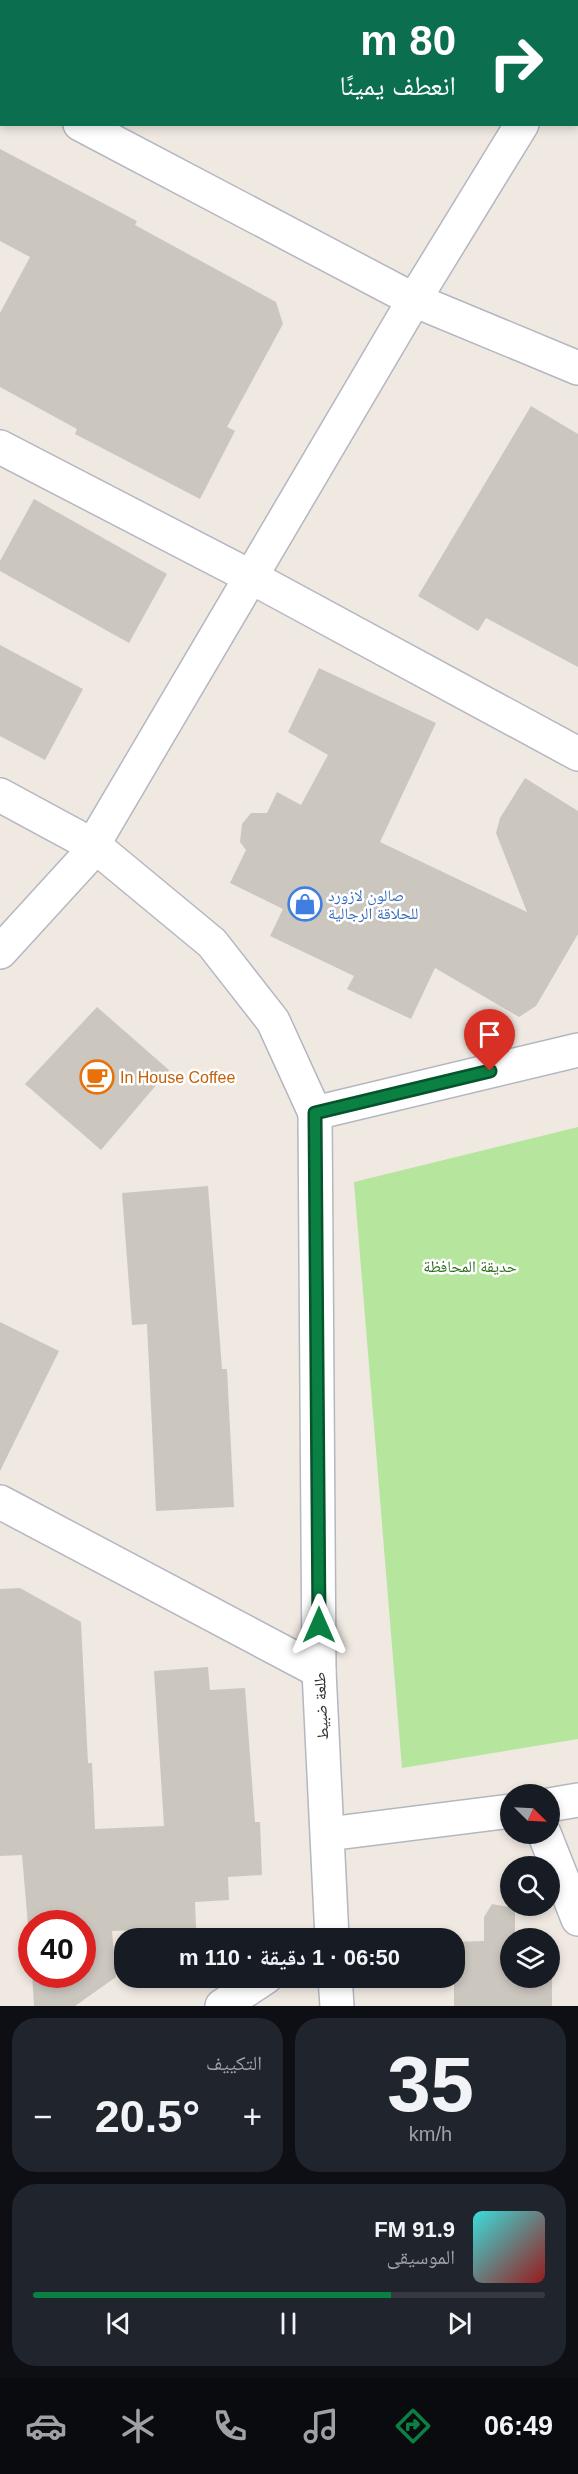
<!DOCTYPE html>
<html lang="ar">
<head>
<meta charset="utf-8">
<style>
  body { margin:0; font-family:Arial,"Noto Naskh Arabic",sans-serif; background:#20242c; color:#f1f3f6; direction:rtl; height:100vh; display:flex; flex-direction:column; font-size:22px; white-space:nowrap }
  * { box-sizing:border-box; margin:0 }
  p { font-size:20px; color:#9ea1a6 }
  .icon { flex:none; width:33px; height:33px; fill:none; stroke:currentColor; stroke-width:2; stroke-linecap:round; stroke-linejoin:round }
  .map { position:relative; height:2006px; overflow:hidden; direction:ltr }
  .sheet { display:flex; flex-direction:column; gap:12px; padding:12px; background:#0d0f14; flex:1 }
  .sheet>* { flex:none }
  .hud { position:absolute; left:0px; top:0px; width:579px; height:126px; box-shadow:0 3px 9px #0003; direction:rtl; background:#0b6e4f; color:#fff; overflow:hidden }
  .needle { width:39px; rotate:114deg }
  .buttons { position:absolute; left:500px; top:1784px; display:grid; gap:12px }
  .buttons a { display:grid; place-items:center; width:60px; height:60px; border-radius:50%; background:#171b24; box-shadow:0 3px 9px #0003; font-size:30px }
  .speed { position:absolute; left:18px; top:1910px; display:flex; gap:12px; font-size:30px; font-weight:700; text-align:center }
  .speed>* { display:grid; place-content:center; width:78px; height:78px; border-radius:50%; background:#171b24; box-shadow:0 3px 9px #0003; line-height:1 }
  .speed .limit { border:9px solid #d22; background:#fff; color:#111 }
  .pin { position:absolute; display:grid; place-items:center; width:51px; height:51px; color:#fff; margin:-62px -26px; border-radius:50% 50% 50% 0; rotate:-45deg; box-shadow:0 0 6px #0007 }
  .pin .icon { rotate:45deg }
  .me { position:absolute; width:66px; margin:-33px; rotate:0deg; stroke-linejoin:round; filter:drop-shadow(0 0 4px #0008) }
  .turn { display:flex; align-items:center; gap:21px; height:126px; padding:0 24px; font-size:27px }
  .turn .icon { width:78px; height:78px; stroke-width:2.5 }
  .turn b { display:block; font-size:42px; line-height:51px }
  .big { font-size:45px; font-weight:700; line-height:1.1 }
  .sheet .widget { flex:1; display:flex; flex-direction:column; justify-content:center; gap:9px; min-width:0; padding:0 21px; border-radius:24px; background:#20242c }
  .sheet .dial { align-items:center; gap:0 }
  .dial b { font-size:78px; line-height:1 }
  .song { display:flex; align-items:center; gap:18px }
  .cover { width:72px; height:72px; border-radius:9px; background:linear-gradient(135deg,hsl(180 70% 55%),hsl(0 70% 35%)) }
  .played { height:6px; border-radius:3px; background:linear-gradient(90deg,#0b8043 70%,#363941 70%) }
  .keys { display:flex; justify-content:space-around; direction:ltr }
  .heat { display:flex; justify-content:space-between; align-items:center; font-size:33px; direction:ltr }
  .sheet .tiles { flex:1; display:grid; gap:12px; grid-template-columns:1fr 1fr }
  .widget:last-child { grid-column:span 2 }
  .trip { position:absolute; left:114px; top:1928px; width:351px; height:60px; border-radius:24px; background:#171b24; box-shadow:0 3px 9px #0003; font-weight:700; line-height:60px; text-align:center; direction:rtl }
  .tab-bar { display:flex; height:96px; justify-content:space-around; align-items:center; background:#090b0e; color:#9ea1a6 }
  .tab-bar .icon { width:42px; height:42px }
  .tab-bar .selected { color:#0b8043 }
  .tab-bar b { font-size:27px; color:#f1f3f6 }
  .map>svg:first-child { display:block }
</style>
</head>
<body>
<div class="map">
<svg width="578" height="2006" viewBox="0 0 578 2006">
  <rect width="100%" height="100%" fill="#efe9e1"/>
  <polygon fill="#b6e59e" points="578,1127 578,1739 402,1768 354,1182"/>
  <g fill="#cbc7bf">
    <polygon points="0,149 137,221 135,225 276,302 283,324 227,427 235,431 200,499 75,434 77,429 0,387 0,313 30,257 0,241"/>
    <polygon points="531,406 578,434 578,667 486,618 478,631 418,596"/>
    <polygon points="34,499 167,574 129,643 0,571 0,561"/>
    <polygon points="0,645 83,689 45,760 0,736"/>
    <polygon points="319,668 436,723 380,842 527,912 496,833 500,818 525,778 578,811 578,934 536,1006 519,1017 435,968 411,1019 347,989 354,976 270,936 283,909 230,883 246,850 240,842 242,824 251,813 267,813 277,792 301,805 328,755 288,732"/>
    <polygon points="97,1007 169,1070 101,1150 25,1084"/>
    <polygon points="208,1186 222,1369 227,1369 234,1507 156,1511 147,1324 132,1325 122,1193"/>
    <polygon points="0,1322 59,1351 0,1471"/>
    <polygon points="20,1588 81,1622 88,1763 92,1763 95,1829 164,1826 154,1671 208,1667 210,1690 245,1688 255,1822 260,1822 262,1875 228,1877 229,1900 195,1902 196,1928 112,1931 116,1977 75,2006 34,2006 32,1974 82,1974 82,1923 32,1923 32,1972 22,1855 0,1856 0,1589"/>
    <polygon points="492,1904 515,1908 515,1938 510,1938 510,1977 549,1977 549,1953 552,1953 552,2006 454,2006 454,1942 484,1941 484,1917"/>
  </g>
  <g fill="none" stroke-linecap="round" stroke-linejoin="round">
    <defs>
      <g id="minor">
        <polyline points="162,2 163,0"/>
        <polyline points="578,34 578,33"/>
        <polyline points="0,82 2,83"/>
        <polyline points="80,124 414,300 578,368"/>
        <polyline points="0,447 251,577 578,754"/>
        <polyline points="0,795 96,847 212,943 273,1021 315,1113 578,1050"/>
        <polyline points="0,952 96,847 100,833 414,300 522,124"/>
        <polyline points="315,1113 319,1671 332,1938"/>
        <polyline points="0,1502 319,1671"/>
        <polyline points="549,1805 578,1800"/>
        <polyline points="544,1833 578,1919"/>
        <polyline points="328,1834 510,1811"/>
        <polyline points="335,1977 337,2006"/>
        <polyline points="222,2006 266,1977"/>
      </g>
    </defs>
    <use href="#minor" stroke="#b4b7c1" stroke-width="36"/>
    <use href="#minor" stroke="#fff" stroke-width="33"/>
  </g>
  <g fill="none" stroke-linecap="round" stroke-linejoin="round">
    <defs>
      <polyline id="route" points="319,1625 315,1113 490,1071"/>
    </defs>
    <use href="#route" stroke="#07532c" stroke-width="15"/>
    <use href="#route" stroke="#0b8043" stroke-width="10"/>
  </g>
  <defs>
    <symbol id="shop-ring" viewBox="-11 -11 22 22"><circle r="9.5" fill="#fff" stroke="#3f7fe0" stroke-width="1.5"/><path d="M-5-2.5h2.3a2.7 3.5 0 0 1 5.4 0H5L5.5 6h-11ZM-1.5-2.5h3a1.5 2.3 0 0 0-3 0Z" fill="#3f7fe0"/></symbol>
    <symbol id="cafe-ring" viewBox="-11 -11 22 22"><circle r="9.5" fill="#fff" stroke="#e8710a" stroke-width="1.5"/><path d="M-5.5-4.5H6V0H3Q3 3.5 0 3.5H-2.5Q-5.5 3.5-5.5 0ZM3-3.2v2h1.7v-2ZM-6 4.5H4V6H-6Z" fill="#e8710a"/></symbol>
  </defs>
  <g fill-rule="evenodd">
    <use href="#shop-ring" x="286" y="885" width="38" height="38"/>
    <use href="#cafe-ring" x="78" y="1058" width="38" height="38"/>
  </g>
  <g text-anchor="middle" dominant-baseline="central" stroke-width="5" stroke-linejoin="round" paint-order="stroke">
    <g font-size="16" fill="#366cbe" stroke="#fff" text-anchor="start">
      <text x="328" y="895">صالون لازورد<tspan x="328" dy="18">للحلاقة الرجالية</tspan></text>
    </g>
    <g font-size="16" fill="#c56008" stroke="#fff" text-anchor="start">
      <text x="120" y="1077">In House Coffee</text>
    </g>
    <g font-size="16" fill="#2c6e1b" stroke="#fff">
      <text x="470" y="1266">حديقة المحافظة</text>
    </g>
    <g font-size="16" fill="#2e2e2e" stroke="#fff">
      <text transform="translate(321 1706) rotate(-93)">طلعة ضبيط</text>
    </g>
  </g>
</svg>
<div class="buttons">
<a><svg class="needle" viewBox="-14 -14 28 28"><path d="M0-13l5 13h-10z" fill="#e53935"/><path d="M0 13l5-13h-10z" fill="#9ea1a6"/></svg></a>
<a><svg class="icon" aria-label="search" viewBox="0 0 24 24"><circle cx="10" cy="10" r="6"/><path d="M15 15l6 6"/></svg></a>
<a><svg class="icon" aria-label="layers" viewBox="0 0 24 24"><path d="M12 4l9 5-9 5-9-5zM3 14l9 5 9-5"/></svg></a>
</div>
<div class="speed"><div class="limit">40</div></div>
<div class="pin" style="left:490px;top:1071px;background:#d93025"><svg class="icon" aria-label="arrive" viewBox="0 0 24 24"><path d="M6 21V4h12l-3 4 3 4H6"/></svg></div>
<svg class="me" style="left:319px;top:1625px" viewBox="-20 -20 40 40"><path d="M0-17L14 15 0 8-14 15z" fill="#0b8043" stroke="#fff" stroke-width="4"/></svg>
<div class="trip">06:50 · 1 دقيقة · 110 m</div>
<div class="hud">
<div class="turn"><svg class="icon" aria-label="right" viewBox="0 0 24 24"><path d="M7 20v-9h11M14 6l5 5-5 5"/></svg><div><b>80 m</b>انعطف يمينًا</div></div>
</div>
</div>
<section class="sheet">
<div class="tiles">
<div class="widget dial"><b>35</b><p>km/h</p></div>
<div class="widget"><p>التكييف</p>
<div class="heat"><a>−</a><b class="big">20.5°</b><a>+</a></div>
</div>
<div class="widget">
<div class="song"><i class="cover"></i><div><b>91.9 FM</b><p>الموسيقى</p></div></div>
<div class="played"></div>
<div class="keys"><svg class="icon" aria-label="previous" viewBox="0 0 24 24"><path d="M18 5L8 12l10 7zM5 5v14"/></svg><svg class="icon" aria-label="pause" viewBox="0 0 24 24"><path d="M8 5v14M16 5v14"/></svg><svg class="icon" aria-label="next" viewBox="0 0 24 24"><path d="M6 5l10 7-10 7zM19 5v14"/></svg></div>
</div>
</div>
</section>
<nav class="tab-bar">
<b>06:49</b>
<svg class="icon selected" aria-label="directions" viewBox="0 0 24 24"><path d="M12 3l9 9-9 9-9-9zM9 14v-3h6M13 9l2 2-2 2"/></svg>
<svg class="icon" aria-label="music" viewBox="0 0 24 24"><path d="M9 18V5l10-2v13"/><circle cx="6" cy="18" r="3"/><circle cx="16" cy="16" r="3"/></svg>
<svg class="icon" aria-label="phone" viewBox="0 0 24 24"><path d="M5 4h4l2 5-3 2q2 4 5 5l2-3 5 2v4C11 20 4 13 5 4z"/></svg>
<svg class="icon" aria-label="climate" viewBox="0 0 24 24"><path d="M12 3v18M4 7l16 10M4 17L20 7"/></svg>
<svg class="icon" aria-label="car" viewBox="0 0 24 24"><path d="M5 17H2v-5l4-1 3-4h7l3 4 3 1v5h-3M9 17h6M6 11h13"/><circle cx="7" cy="17" r="2"/><circle cx="17" cy="17" r="2"/></svg>
</nav>
</body>
</html>
